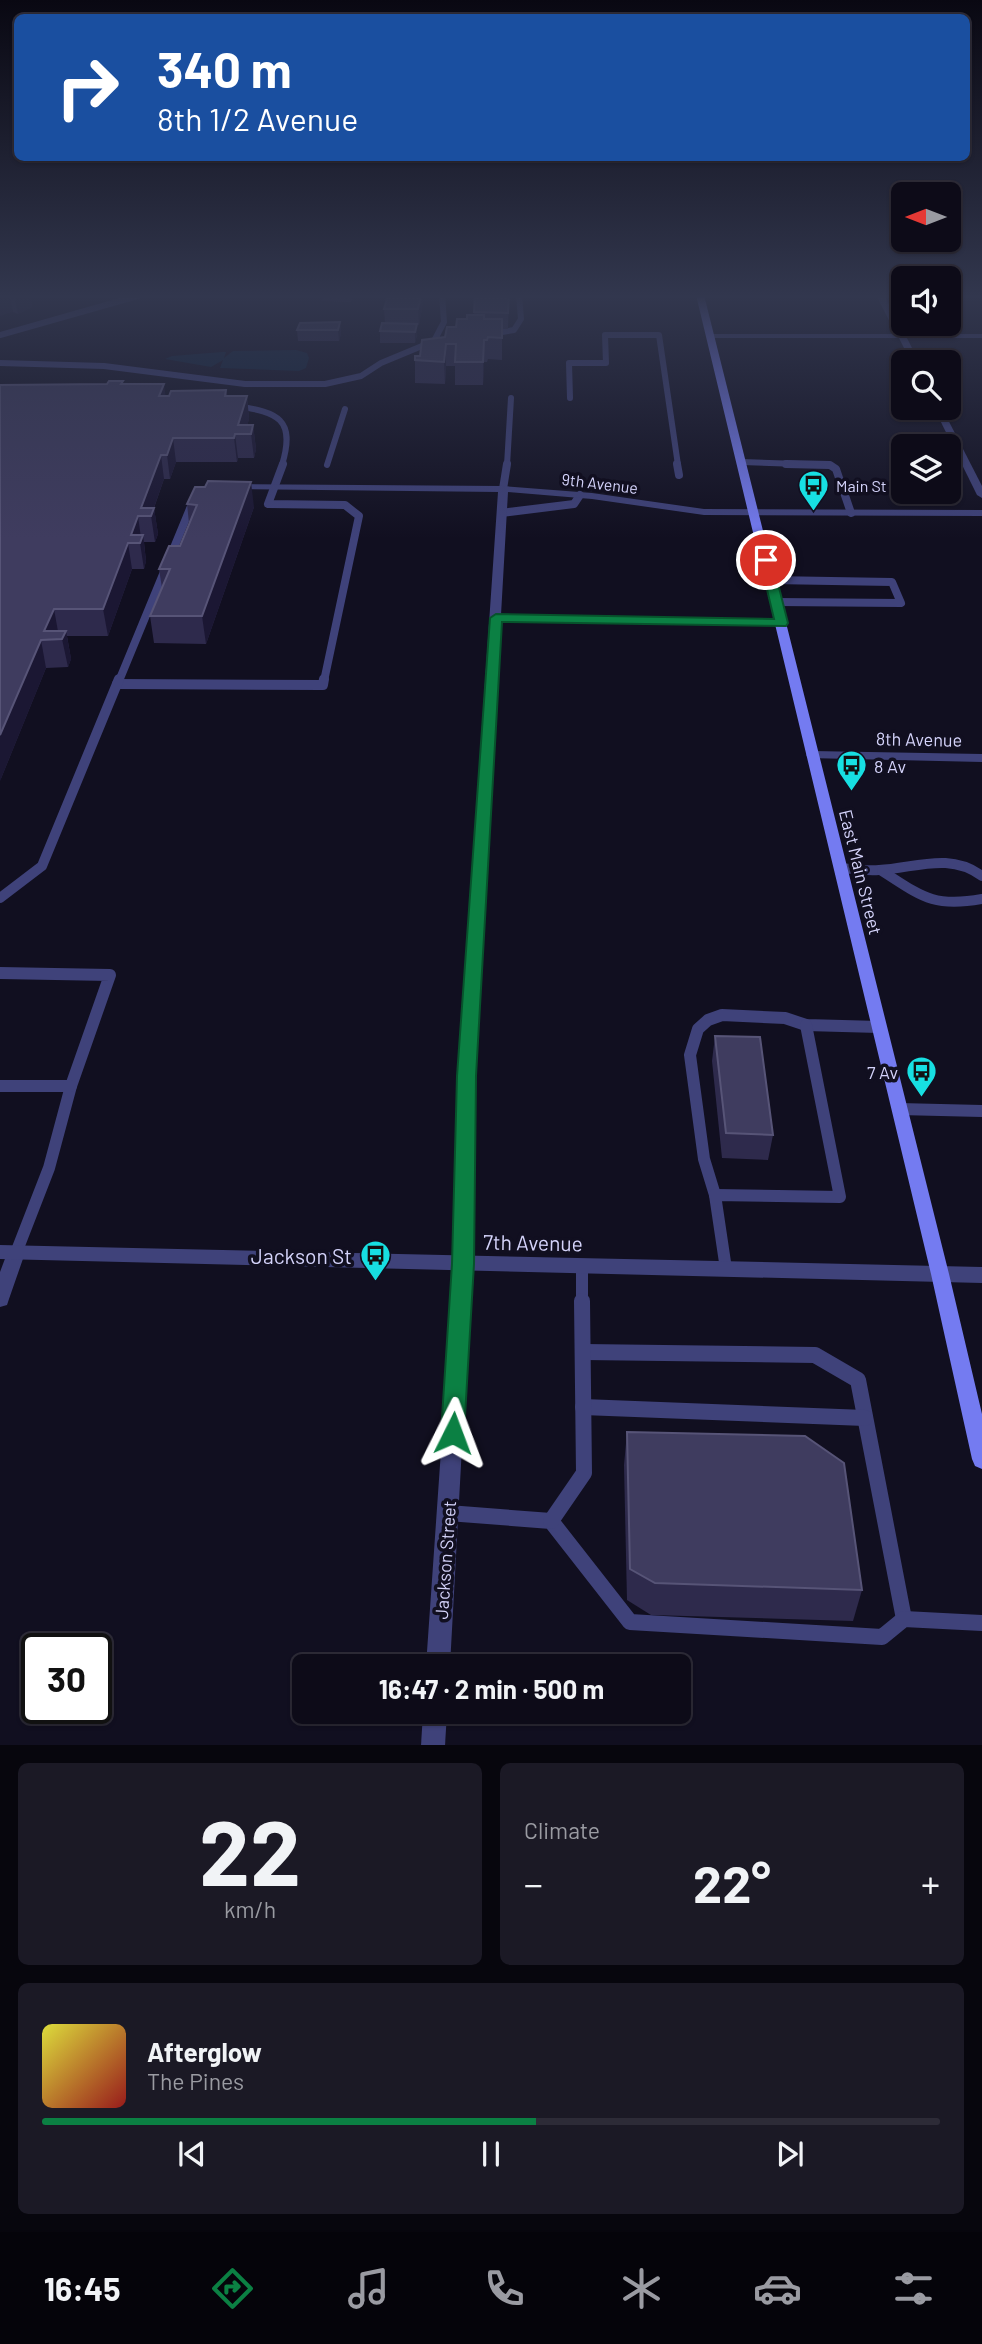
<!DOCTYPE html>
<html lang="en">
<head>
<meta charset="utf-8">
<style>
  body { margin:0; font-family:Barlow,sans-serif; background:#1b1925; color:#f1f3f6; height:100vh; display:flex; flex-direction:column; font-size:26px; white-space:nowrap }
  * { box-sizing:border-box; margin:0 }
  p { font-size:23px; color:#9a9ba2 }
  .icon { flex:none; width:38px; height:38px; fill:none; stroke:currentColor; stroke-width:2; stroke-linecap:round; stroke-linejoin:round }
  .map { position:relative; height:1745px; overflow:hidden }
  .details { display:flex; flex-direction:column; gap:18px; padding:18px; background:#07060d; flex:1 }
  .details>* { flex:none }
  .guide { position:absolute; left:14px; top:14px; width:956px; height:147px; border-radius:10px; box-shadow:0 2px 5px #0004,0 0 0 2px #2d2b37; background:#1a4fa0; color:#fff; overflow:hidden }
  .needle { width:46px; rotate:270deg }
  .buttons { position:absolute; left:891px; top:182px; display:grid; gap:14px }
  .buttons a { display:grid; place-items:center; width:70px; height:70px; border-radius:10px; background:#0d0b18; box-shadow:0 2px 5px #0004,0 0 0 2px #2d2b37; font-size:35px }
  .speed { position:absolute; left:21px; top:1633px; display:flex; gap:14px; font-size:35px; font-weight:700; text-align:center }
  .speed>* { display:grid; place-content:center; width:91px; height:91px; border-radius:50%; background:#0d0b18; box-shadow:0 2px 5px #0004,0 0 0 2px #2d2b37; line-height:1 }
  .speed .limit { border:4px solid #111; border-radius:10px; background:#fff; color:#111 }
  .pin { position:absolute; display:grid; place-items:center; width:60px; height:60px; color:#fff; margin:-30px; border:4px solid #fff; border-radius:50%; box-shadow:0 2px 7px #0007 }
  .me { position:absolute; width:77px; margin:-38px; rotate:3deg; stroke-linejoin:round; filter:drop-shadow(0 0 5px #0008) }
  .turn { display:flex; align-items:center; gap:24px; height:147px; padding:0 28px; font-size:32px }
  .turn .icon { width:91px; height:91px; stroke-width:2.5 }
  .turn b { display:block; font-size:49px; line-height:60px }
  .big { font-size:52px; font-weight:700; line-height:1.1 }
  .details .tile { flex:1; display:flex; flex-direction:column; justify-content:center; gap:10px; min-width:0; padding:0 24px; border-radius:10px; background:#1b1925 }
  .details .dial { align-items:center; gap:0 }
  .dial b { font-size:91px; line-height:1 }
  .song { display:flex; align-items:center; gap:21px }
  .cover { width:84px; height:84px; border-radius:10px; background:linear-gradient(135deg,hsl(60 70% 55%),hsl(0 70% 35%)) }
  .played { height:7px; border-radius:4px; background:linear-gradient(90deg,#0b8043 55%,#2d2b37 55%) }
  .keys { display:flex; justify-content:space-around; direction:ltr }
  .heat { display:flex; justify-content:space-between; align-items:center; font-size:38px; direction:ltr }
  .details .tiles { flex:1; display:grid; gap:18px; grid-template-columns:1fr 1fr }
  .tile:last-child { grid-column:span 2 }
  .trip { position:absolute; left:292px; top:1654px; width:399px; height:70px; border-radius:10px; background:#0d0b18; box-shadow:0 2px 5px #0004,0 0 0 2px #2d2b37; font-weight:700; line-height:70px; text-align:center }
  .dock { display:flex; height:112px; justify-content:space-around; align-items:center; background:#05040a; color:#9a9ba2 }
  .dock .icon { width:49px; height:49px }
  .dock .current { color:#0b8043 }
  .dock b { font-size:32px; color:#f1f3f6 }
  .map>svg:first-child { display:block }
</style>
</head>
<body>
<div class="map">
<svg width="982" height="1746" viewBox="0 0 982 1746">
  <rect width="100%" height="100%" fill="#110f20"/>
  <polygon fill="#0e223a" points="296,350 307,353 309,358 306,368 299,371 220,368 223,360 211,367 165,359 172,356 222,352 226,352 224,358 233,351"/>
  <g fill="none" stroke-linecap="round" stroke-linejoin="round">
    <g stroke="#3f427a" stroke-width="6">
      <polyline points="490,334 514,330 521,319 519,295"/>
      <polyline points="0,335 141,295"/>
      <polyline points="0,363 104,366 245,384 325,384 361,376 381,363 434,341 444,322 442,295"/>
      <polyline points="570,398 569,363 606,363 605,335 659,335 678,465"/>
      <path d="M236 406C278 412 296 419 282 465"/>
      <polyline points="742,462 830,465"/>
      <polyline points="327,465 345,409"/>
      <polyline points="507,465 511,398"/>
    </g>
    <g stroke="#3f427a" stroke-width="8">
      <polyline points="283,464 268,504 345,505 359,516 324,681"/>
      <polyline points="677,464 679,475"/>
      <polyline points="786,464 830,465 836,469 851,513"/>
      <polyline points="503,489 507,464"/>
      <polyline points="501,513 574,504 580,495"/>
      <polyline points="771,580 892,582 901,603 776,602"/>
      <polyline points="119,681 194,499"/>
    </g>
    <g stroke="#3f427a" stroke-width="10">
      <polyline points="117,684 323,685 324,679"/>
      <path d="M840 868C853 869 866 871 879 870 916 868 949 852 982 876"/>
      <path d="M882 871C921 896 933 908 982 899"/>
      <polyline points="0,898 42,866 119,679"/>
    </g>
    <g stroke="#3f427a" stroke-width="12">
      <polyline points="0,973 110,975 71,1086 49,1168 16,1253"/>
      <polyline points="0,1086 71,1086"/>
      <polyline points="899,1109 982,1111"/>
      <polyline points="715,1195 704,1159 690,1055 698,1029 708,1020 722,1015 785,1018 806,1025 879,1027"/>
      <polyline points="582,1266 582,1303"/>
      <polyline points="726,1269 715,1195 840,1197 806,1025"/>
    </g>
    <g stroke="#3f427a" stroke-width="16">
      <polyline points="584,1352 815,1355 858,1380 904,1619"/>
      <polyline points="583,1407 865,1418"/>
      <polyline points="448,1513 551,1521 630,1622 882,1637 904,1619 982,1623"/>
      <polyline points="551,1521 584,1473 582,1301"/>
    </g>
    <g fill="#3f427a" fill-rule="evenodd">
      <polygon points="876,295 884,295 904,334 982,334 982,338 907,338 919,362 911,362 899,338 712,338 708,336 712,334 896,334"/>
      <polygon points="934,408 942,408 982,486 982,498 977,495"/>
      <polygon points="233,484 503,486 592,493 704,509 982,510 982,516 704,515 592,499 508,492 501,615 782,620 788,623 782,626 500,621 474,1076 472,1264 450,1666 426,1666 454,1264 458,1076 498,492 236,489 233,488"/>
      <polygon points="812,751 982,754 982,762 808,758 806,755 808,752"/>
      <polygon points="16,1246 23,1248 25,1253 9,1299 7,1305 0,1307 0,1272 9,1248"/>
      <polygon points="423,1712 447,1712 445,1746 421,1746"/>
    </g>
    <polygon fill="#3f427a" fill-rule="evenodd" points="0,1245 982,1267 982,1283 0,1259"/>
    <polygon fill="#747bf1" fill-rule="evenodd" points="696,295 704,295 949,1274 982,1414 982,1469 975,1466 972,1459 931,1274"/>
  </g>
  <g fill="#2e2a4c">
    <polygon points="0,295 30,295 32,307 18,314 13,312"/>
    <polygon points="322,295 353,295 351,302 322,301"/>
    <polygon points="388,295 423,295 423,302 419,325 417,325 417,335 415,343 380,343 380,331 385,323 384,309"/>
    <polygon points="475,295 509,295 508,329 502,329 502,360 488,359 487,362 484,362 483,385 455,385 455,366 446,366 445,384 415,383 415,360 445,337 467,319 474,315"/>
    <polygon points="340,322 341,334 339,341 298,341 297,330"/>
    <polygon points="123,381 123,384 166,396 226,390 227,396 247,396 249,419 247,425 253,425 256,449 254,458 238,458 237,462 176,462 170,479 164,479 154,508 158,534 155,542 144,542 146,561 144,569 132,569 108,636 67,636 71,659 68,667 46,668 0,781 107,384"/>
    <polygon points="187,504 254,507 206,644 154,643 150,616 162,588 159,569 180,546 189,523"/>
    <polygon points="715,1036 773,1135 768,1160 722,1158 712,1061"/>
    <polygon points="627,1432 862,1590 853,1621 651,1615 627,1600 624,1465"/>
  </g>
  <g fill="#1b1733">
    <polygon points="0,295 10,295 13,312 0,316"/>
    <polygon points="14,295 30,295 32,307 18,314"/>
    <polygon points="421,295 423,295 423,302 419,325 418,309"/>
    <polygon points="340,322 341,334 339,341 338,330"/>
    <polygon points="417,324 417,335 415,343 415,332"/>
    <polygon points="484,340 484,362 483,385 483,362"/>
    <polygon points="446,344 446,366 445,384 444,362"/>
    <polygon points="164,384 167,407 159,396"/>
    <polygon points="247,396 249,419 245,434 238,425"/>
    <polygon points="253,425 256,449 254,458 251,434"/>
    <polygon points="235,434 238,458 237,462 234,438"/>
    <polygon points="173,438 176,462 170,479 167,455"/>
    <polygon points="161,455 164,479 151,516 141,508"/>
    <polygon points="251,482 254,507 206,644 202,616"/>
    <polygon points="154,508 158,534 155,542 151,516"/>
    <polygon points="138,516 141,538 143,535 146,561 144,569 140,543 131,535"/>
    <polygon points="128,543 132,569 108,636 103,609"/>
    <polygon points="54,609 59,637 44,631"/>
    <polygon points="66,631 71,659 68,667 62,639"/>
    <polygon points="41,640 46,668 0,781 0,735"/>
  </g>
  <g fill="#3f3c5f" stroke="#575477" stroke-width="2">
    <polygon points="388,295 421,295 418,309 384,309"/>
    <polygon points="475,295 509,295 508,313 474,312"/>
    <polygon points="467,315 484,315 484,319 502,319 502,338 488,337 487,340 484,340 483,362 455,362 456,344 446,344 444,362 415,360 415,356 420,356 422,340 445,337 447,327 456,327 457,319 467,319"/>
    <polygon points="340,322 338,330 297,330 300,323"/>
    <polygon points="382,323 417,324 415,332 380,331"/>
    <polygon points="109,381 123,381 121,384 164,384 159,396 169,396 171,391 226,390 225,396 247,396 238,425 253,425 251,434 235,434 234,438 173,438 167,455 161,455 141,508 154,508 151,516 138,516 131,535 143,535 140,543 128,543 103,609 54,609 44,631 66,631 62,639 41,640 0,735 0,385 107,384"/>
    <polygon points="208,481 251,482 202,616 150,616 170,569 159,569 169,546 180,546 197,505 187,504 195,487 205,487"/>
    <polygon points="715,1036 760,1037 773,1135 726,1133"/>
    <polygon points="627,1432 805,1436 844,1463 862,1590 655,1583 630,1569"/>
  </g>
  <linearGradient id="sky" x2="0" y2="1"><stop stop-color="#090812"/><stop offset="0.55" stop-color="#32374e"/><stop offset="1" stop-color="#32374e" stop-opacity="0"/></linearGradient>
  <rect width="982" height="539" fill="url(#sky)"/>
  <polygon fill="#0b8043" stroke="#07532c" stroke-width="2" points="766,557 772,560 788,623 786,626 502,622 476,1076 474,1264 464,1433 461,1441 453,1444 444,1441 441,1433 452,1264 457,1076 490,618 496,614 774,619 760,560"/>
  <defs>
    <symbol id="bus-pin" viewBox="-11 -11 22 30"><path d="M0 17L-7.5 6A9.5 9.5 0 1 1 7.5 6Z" fill="#17dfe2" stroke="#110f20"/><path d="M-5-6H5V4H4V6H2V4H-2V6H-4V4H-5ZM-3.5-4V0h7V-4ZM-3.5 1.2v1.5H-2V1.2ZM2 1.2v1.5H3.5V1.2Z" fill="#111"/></symbol>
  </defs>
  <g fill-rule="evenodd">
    <use href="#bus-pin" x="796" y="468" width="35" height="47"/>
    <use href="#bus-pin" x="834" y="748" width="35" height="47"/>
    <use href="#bus-pin" x="904" y="1054" width="35" height="47"/>
    <use href="#bus-pin" x="358" y="1238" width="35" height="47"/>
  </g>
  <g text-anchor="middle" dominant-baseline="central" stroke-width="7" stroke-linejoin="round" paint-order="stroke">
    <g font-size="16" fill="#d4d3fa" stroke="#110f20">
      <text transform="translate(600 483) rotate(7)">9th Avenue</text>
    </g>
    <g font-size="16" fill="#d4d3fa" stroke="#110f20" text-anchor="start">
      <text x="836" y="485">Main St</text>
    </g>
    <g font-size="18" fill="#d4d3fa" stroke="#110f20">
      <text transform="translate(919 739) rotate(1)">8th Avenue</text>
      <text transform="translate(861 872) rotate(76)">East Main Street</text>
      <text transform="translate(445 1560) rotate(-86)">Jackson Street</text>
    </g>
    <g font-size="18" fill="#d4d3fa" stroke="#110f20" text-anchor="start">
      <text x="874" y="766">8 Av</text>
      <text x="898" y="1072" text-anchor="end">7 Av</text>
    </g>
    <g font-size="21" fill="#d4d3fa" stroke="#110f20">
      <text transform="translate(533 1242) rotate(1)">7th Avenue</text>
    </g>
    <g font-size="21" fill="#d4d3fa" stroke="#110f20" text-anchor="end">
      <text x="352" y="1255">Jackson St</text>
    </g>
  </g>
</svg>
<div class="buttons">
<a><svg class="needle" viewBox="-14 -14 28 28"><path d="M0-13l5 13h-10z" fill="#e53935"/><path d="M0 13l5-13h-10z" fill="#9a9ba2"/></svg></a>
<a><svg class="icon" aria-label="sound" viewBox="0 0 24 24"><path d="M4 9h4l5-4v14l-5-4H4zM17 9q2 3 0 6"/></svg></a>
<a><svg class="icon" aria-label="search" viewBox="0 0 24 24"><circle cx="10" cy="10" r="6"/><path d="M15 15l6 6"/></svg></a>
<a><svg class="icon" aria-label="layers" viewBox="0 0 24 24"><path d="M12 4l9 5-9 5-9-5zM3 14l9 5 9-5"/></svg></a>
</div>
<div class="speed"><div class="limit">30</div></div>
<div class="pin" style="left:766px;top:560px;background:#d93025"><svg class="icon" aria-label="arrive" viewBox="0 0 24 24"><path d="M6 21V4h12l-3 4 3 4H6"/></svg></div>
<svg class="me" style="left:453px;top:1433px" viewBox="-20 -20 40 40"><path d="M0-17L14 15 0 8-14 15z" fill="#0b8043" stroke="#fff" stroke-width="4"/></svg>
<div class="trip">16:47 · 2 min · 500 m</div>
<div class="guide">
<div class="turn"><svg class="icon" aria-label="right" viewBox="0 0 24 24"><path d="M7 20v-9h11M14 6l5 5-5 5"/></svg><div><b>340 m</b>8th 1/2 Avenue</div></div>
</div>
</div>
<section class="details">
<div class="tiles">
<div class="tile dial"><b>22</b><p>km/h</p></div>
<div class="tile"><p>Climate</p>
<div class="heat"><a>−</a><b class="big">22°</b><a>+</a></div>
</div>
<div class="tile">
<div class="song"><i class="cover"></i><div><b>Afterglow</b><p>The Pines</p></div></div>
<div class="played"></div>
<div class="keys"><svg class="icon" aria-label="previous" viewBox="0 0 24 24"><path d="M18 5L8 12l10 7zM5 5v14"/></svg><svg class="icon" aria-label="pause" viewBox="0 0 24 24"><path d="M8 5v14M16 5v14"/></svg><svg class="icon" aria-label="next" viewBox="0 0 24 24"><path d="M6 5l10 7-10 7zM19 5v14"/></svg></div>
</div>
</div>
</section>
<nav class="dock">
<b>16:45</b>
<svg class="icon current" aria-label="directions" viewBox="0 0 24 24"><path d="M12 3l9 9-9 9-9-9zM9 14v-3h6M13 9l2 2-2 2"/></svg>
<svg class="icon" aria-label="music" viewBox="0 0 24 24"><path d="M9 18V5l10-2v13"/><circle cx="6" cy="18" r="3"/><circle cx="16" cy="16" r="3"/></svg>
<svg class="icon" aria-label="phone" viewBox="0 0 24 24"><path d="M5 4h4l2 5-3 2q2 4 5 5l2-3 5 2v4C11 20 4 13 5 4z"/></svg>
<svg class="icon" aria-label="climate" viewBox="0 0 24 24"><path d="M12 3v18M4 7l16 10M4 17L20 7"/></svg>
<svg class="icon" aria-label="car" viewBox="0 0 24 24"><path d="M5 17H2v-5l4-1 3-4h7l3 4 3 1v5h-3M9 17h6M6 11h13"/><circle cx="7" cy="17" r="2"/><circle cx="17" cy="17" r="2"/></svg>
<svg class="icon" aria-label="filters" viewBox="0 0 24 24"><path d="M4 7h16M4 17h16"/><circle cx="9" cy="7" r="2"/><circle cx="15" cy="17" r="2"/></svg>
</nav>
</body>
</html>
